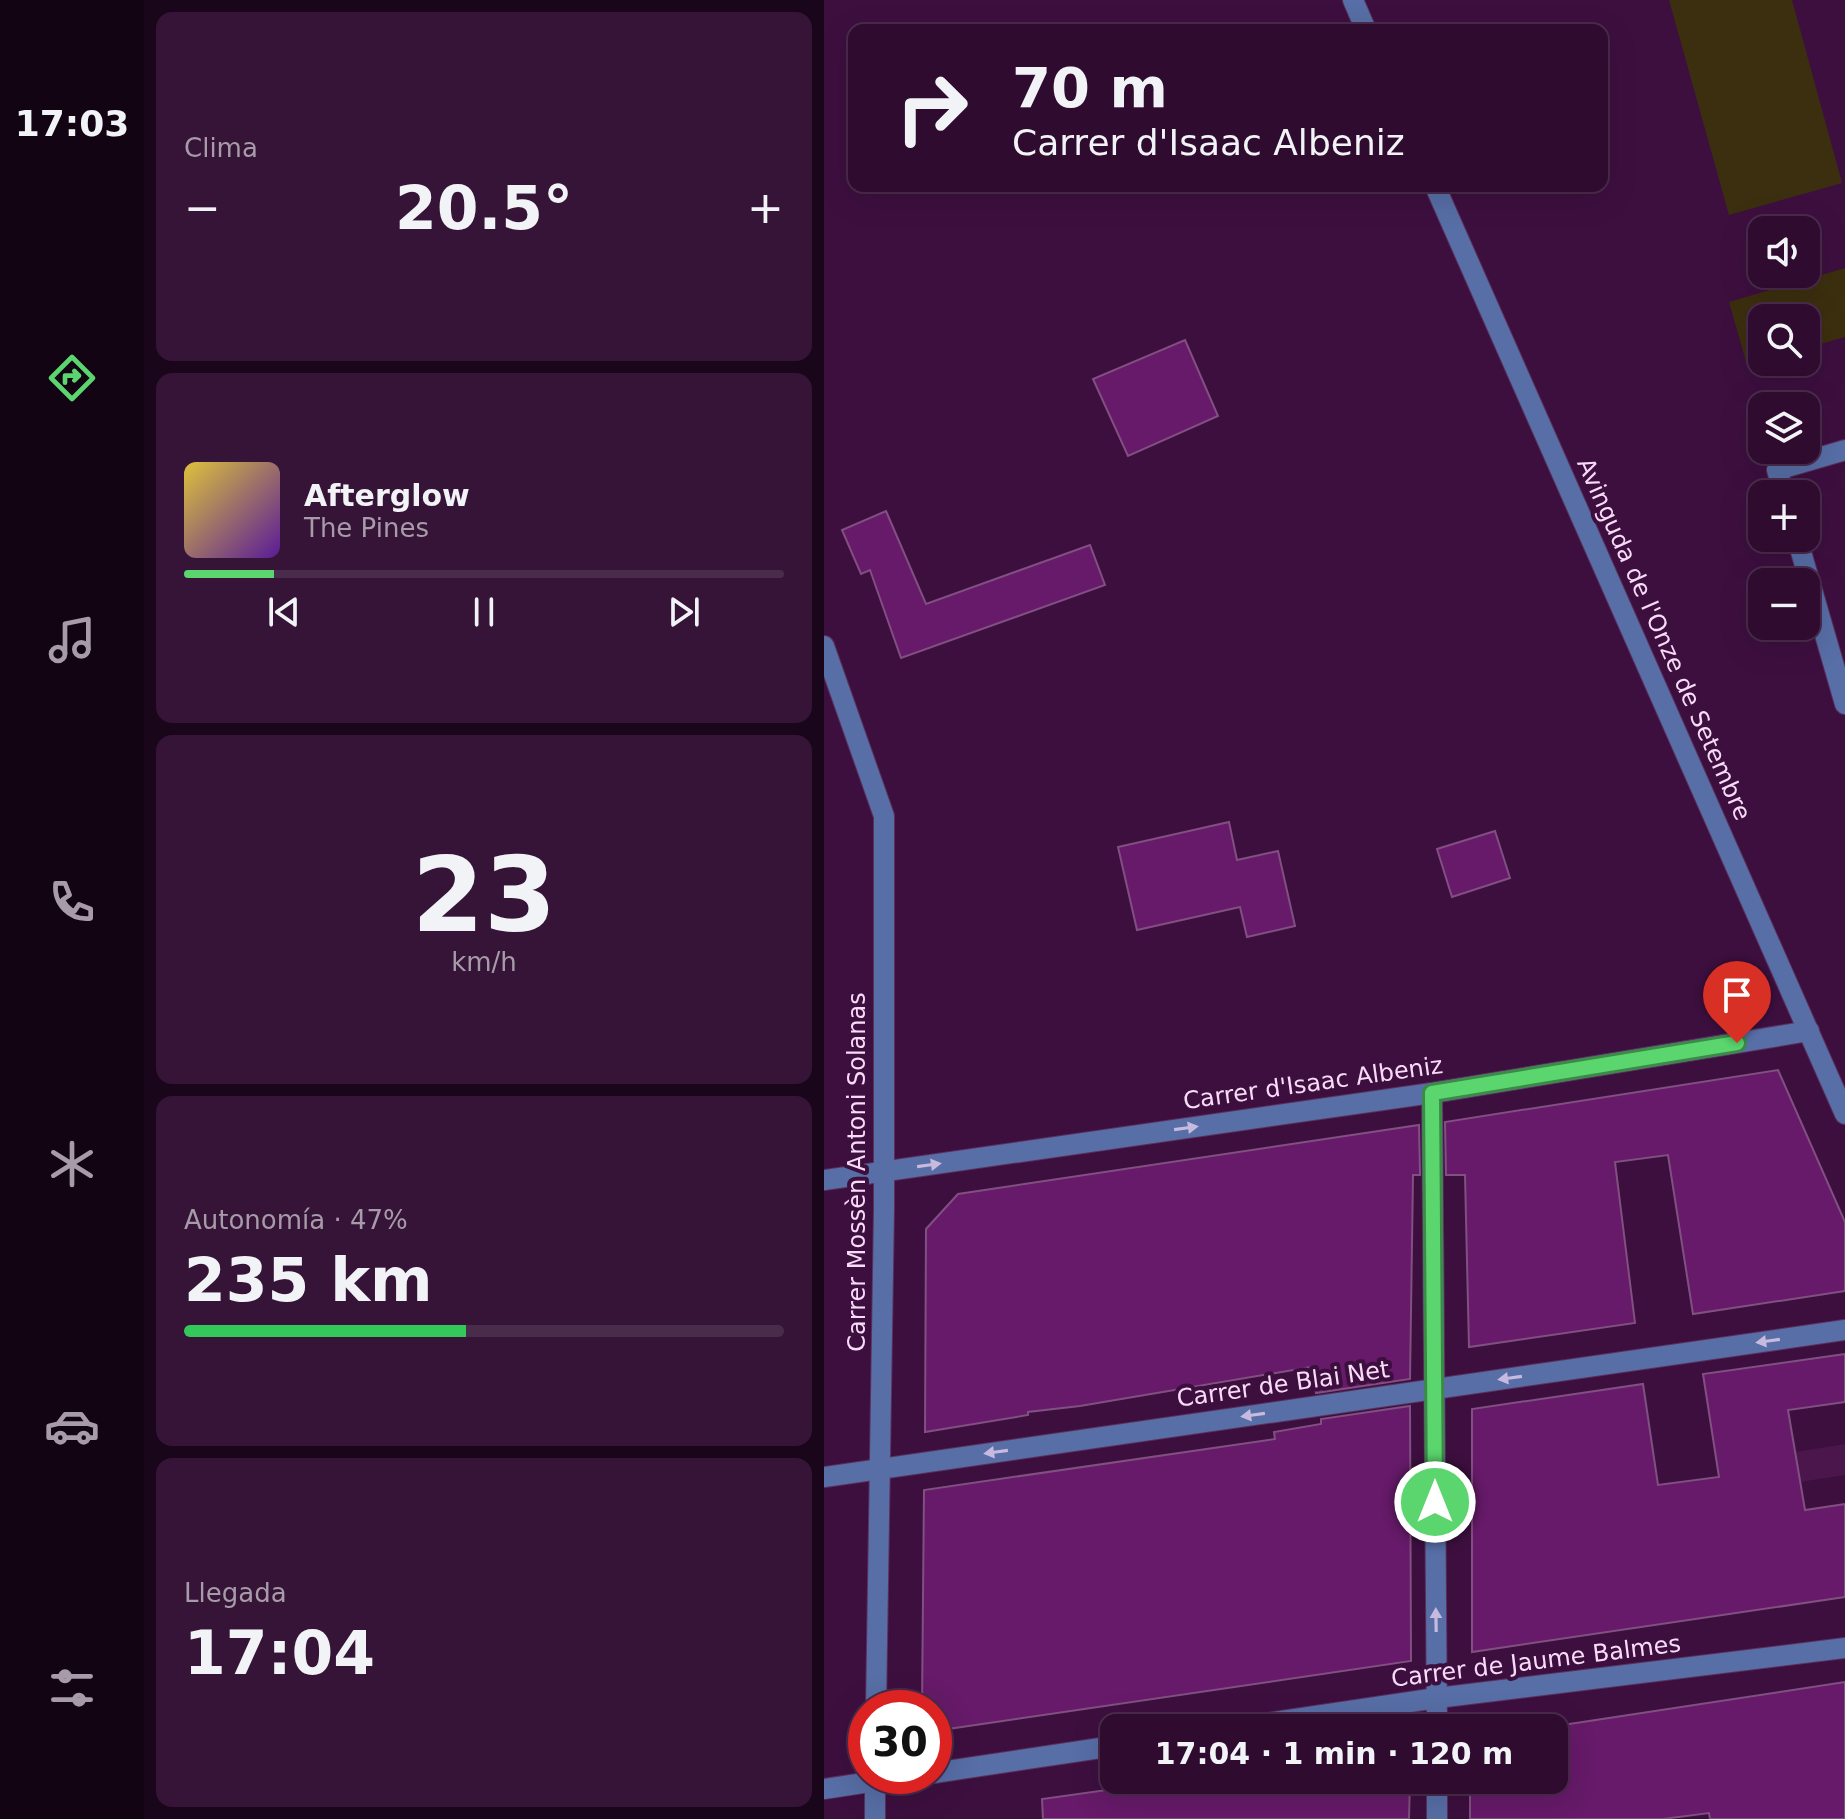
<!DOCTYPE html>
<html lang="es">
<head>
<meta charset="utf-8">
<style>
  body { margin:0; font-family:"DejaVu Sans",sans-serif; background:#361437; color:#f1f3f6; height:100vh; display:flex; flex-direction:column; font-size:30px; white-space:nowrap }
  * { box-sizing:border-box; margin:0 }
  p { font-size:26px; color:#a79baa }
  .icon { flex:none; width:44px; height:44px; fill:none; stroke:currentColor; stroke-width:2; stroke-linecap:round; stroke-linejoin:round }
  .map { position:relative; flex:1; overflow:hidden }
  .panel { display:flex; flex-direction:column; gap:12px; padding:12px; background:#19061a; width:680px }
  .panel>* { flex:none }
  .banner { position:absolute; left:24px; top:24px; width:760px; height:168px; border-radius:16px; box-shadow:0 8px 32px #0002,0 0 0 2px #492b4b; background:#2e0b2f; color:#f1f3f6; overflow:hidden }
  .controls { position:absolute; left:924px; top:216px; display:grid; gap:16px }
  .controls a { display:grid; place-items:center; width:72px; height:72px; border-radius:16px; background:#2e0b2f; box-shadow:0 8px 32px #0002,0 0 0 2px #492b4b; font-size:40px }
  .speed { position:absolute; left:24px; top:1690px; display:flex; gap:16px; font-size:40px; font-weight:700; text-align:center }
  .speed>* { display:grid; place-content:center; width:104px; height:104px; border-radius:50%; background:#2e0b2f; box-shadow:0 8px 32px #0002,0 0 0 2px #492b4b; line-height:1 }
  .speed .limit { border:12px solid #d22; background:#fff; color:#111 }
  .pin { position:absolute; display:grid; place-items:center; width:68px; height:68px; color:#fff; margin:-82px -34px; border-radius:50% 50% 50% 0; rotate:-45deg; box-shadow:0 0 8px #0007 }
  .pin .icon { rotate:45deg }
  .me { position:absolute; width:88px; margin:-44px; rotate:0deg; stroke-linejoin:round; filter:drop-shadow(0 0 6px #0008) }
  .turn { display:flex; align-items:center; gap:28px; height:168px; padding:0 32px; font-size:36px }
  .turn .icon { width:104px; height:104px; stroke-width:2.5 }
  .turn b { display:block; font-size:56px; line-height:68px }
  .big { font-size:60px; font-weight:600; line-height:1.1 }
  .panel .widget { flex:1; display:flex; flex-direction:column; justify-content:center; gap:12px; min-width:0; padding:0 28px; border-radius:16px; background:#361437 }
  .panel .dial { align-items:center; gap:0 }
  .dial b { font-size:104px; line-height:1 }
  .song { display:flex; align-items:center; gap:24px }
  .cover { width:96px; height:96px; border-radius:12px; background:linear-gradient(135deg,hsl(50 70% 55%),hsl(270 70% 35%)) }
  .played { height:8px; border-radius:4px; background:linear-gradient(90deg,#5bd56d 15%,#492b4b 15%) }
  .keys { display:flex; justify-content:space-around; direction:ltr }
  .heat { display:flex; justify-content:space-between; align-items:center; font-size:44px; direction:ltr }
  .charge { height:12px; border-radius:6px; background:linear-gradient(90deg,#34c759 47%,#492b4b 0) }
  .trip { position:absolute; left:276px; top:1714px; width:468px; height:80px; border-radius:16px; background:#2e0b2f; box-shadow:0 8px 32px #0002,0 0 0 2px #492b4b; font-weight:600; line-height:80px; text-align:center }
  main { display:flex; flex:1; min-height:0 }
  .tabs { display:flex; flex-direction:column; width:144px; justify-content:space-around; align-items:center; background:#120413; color:#a79baa }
  .tabs .icon { width:56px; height:56px }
  .tabs .on { color:#5bd56d }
  .tabs b { font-size:36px; color:#f1f3f6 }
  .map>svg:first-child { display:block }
</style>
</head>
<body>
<main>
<nav class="tabs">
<b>17:03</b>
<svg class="icon on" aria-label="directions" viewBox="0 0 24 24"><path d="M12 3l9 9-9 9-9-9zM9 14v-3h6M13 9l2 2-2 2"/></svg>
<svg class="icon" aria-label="music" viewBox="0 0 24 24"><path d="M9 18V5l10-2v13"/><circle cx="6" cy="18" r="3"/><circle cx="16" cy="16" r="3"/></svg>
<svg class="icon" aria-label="phone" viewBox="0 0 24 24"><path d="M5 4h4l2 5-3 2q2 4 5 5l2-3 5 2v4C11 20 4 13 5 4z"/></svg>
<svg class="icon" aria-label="climate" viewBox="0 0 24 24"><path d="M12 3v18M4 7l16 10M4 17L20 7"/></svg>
<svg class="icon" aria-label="car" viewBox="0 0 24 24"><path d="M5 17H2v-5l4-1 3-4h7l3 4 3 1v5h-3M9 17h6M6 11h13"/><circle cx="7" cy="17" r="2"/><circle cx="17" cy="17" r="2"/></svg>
<svg class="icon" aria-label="filters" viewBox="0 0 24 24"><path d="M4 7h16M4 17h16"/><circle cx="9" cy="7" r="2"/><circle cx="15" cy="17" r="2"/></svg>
</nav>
<section class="panel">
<div class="widget"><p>Clima</p>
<div class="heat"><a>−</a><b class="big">20.5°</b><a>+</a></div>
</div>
<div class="widget">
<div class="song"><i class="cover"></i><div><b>Afterglow</b><p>The Pines</p></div></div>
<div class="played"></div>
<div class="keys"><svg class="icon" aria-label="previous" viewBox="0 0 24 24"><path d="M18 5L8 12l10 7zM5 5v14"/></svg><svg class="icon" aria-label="pause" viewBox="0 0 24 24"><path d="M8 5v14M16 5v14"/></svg><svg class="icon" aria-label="next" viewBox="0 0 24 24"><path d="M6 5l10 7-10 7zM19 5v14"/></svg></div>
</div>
<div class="widget dial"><b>23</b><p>km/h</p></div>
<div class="widget"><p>Autonomía · 47%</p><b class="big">235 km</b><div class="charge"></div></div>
<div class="widget"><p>Llegada</p><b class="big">17:04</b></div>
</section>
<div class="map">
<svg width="1021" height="1819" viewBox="0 0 1021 1819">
  <rect width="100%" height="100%" fill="#3d0f3f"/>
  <polygon fill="#4a164c" points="1021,1444 1021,1475 976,1482 971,1452"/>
  <g fill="#3c2f0f">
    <polygon points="845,0 968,0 1018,183 905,215"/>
    <polygon points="1021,268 1021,337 982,348 982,318 938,318 938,361 923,365 905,302"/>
  </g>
  <g fill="#661a69" stroke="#814f81" stroke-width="2">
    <polygon points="361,340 394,416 304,456 269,379"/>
    <polygon points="62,511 102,604 266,545 281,585 77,658 46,570 37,574 18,530"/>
    <polygon points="405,822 413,860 454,851 471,926 423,937 416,907 313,930 294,847"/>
    <polygon points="671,831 686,878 628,897 613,849"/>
    <polygon points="954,1070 1021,1222 1021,1291 869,1314 844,1155 791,1162 811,1323 645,1347 641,1175 622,1175 621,1122"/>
    <polygon points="595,1125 596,1175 589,1175 586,1379 492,1393 487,1367 256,1406 204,1412 204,1415 101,1432 102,1229 134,1194"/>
    <polygon points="1021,1354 1021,1402 964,1410 981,1510 1021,1504 1021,1597 648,1652 648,1409 819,1384 834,1485 895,1477 879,1374"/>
    <polygon points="586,1406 587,1661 110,1731 110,1708 98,1708 100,1490 451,1439 450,1432 497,1424 497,1419"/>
    <polygon points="1021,1682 1021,1819 886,1819 885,1813 839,1819 646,1819 646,1780 730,1780 730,1728 719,1728"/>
    <polygon points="354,1780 586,1780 585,1819 219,1819 218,1799"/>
  </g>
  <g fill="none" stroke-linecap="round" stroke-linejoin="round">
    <defs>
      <g id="minor">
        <polyline points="529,0 542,30"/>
        <polyline points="611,186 1021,1114"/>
        <polyline points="960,494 953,470 1021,450"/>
        <polyline points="973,538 1021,704"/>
        <polyline points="0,646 60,816 60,1208 52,1708"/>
        <polyline points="608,1093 613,1728"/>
        <polyline points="0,1180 608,1093 985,1031"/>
        <polyline points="0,1477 1021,1330"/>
        <polyline points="410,1728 613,1698 1021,1648"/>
        <polyline points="110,1773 290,1746"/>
        <polyline points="51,1776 51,1819"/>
        <polyline points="613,1780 613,1819"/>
        <polyline points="0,1789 85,1776"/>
      </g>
    </defs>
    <use href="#minor" stroke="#5b305c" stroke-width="22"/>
    <use href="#minor" stroke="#576ea6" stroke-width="20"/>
  </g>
  <defs><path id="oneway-solid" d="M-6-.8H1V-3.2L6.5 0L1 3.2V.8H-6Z" transform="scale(2)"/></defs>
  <g fill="#c8badf">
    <use href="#oneway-solid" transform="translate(362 1128) rotate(-8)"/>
    <use href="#oneway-solid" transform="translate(105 1165) rotate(-8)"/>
    <use href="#oneway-solid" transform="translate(944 1341) rotate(172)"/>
    <use href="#oneway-solid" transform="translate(686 1378) rotate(172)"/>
    <use href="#oneway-solid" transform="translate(429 1415) rotate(172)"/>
    <use href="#oneway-solid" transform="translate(172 1452) rotate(172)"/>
    <use href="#oneway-solid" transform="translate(612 1620) rotate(-91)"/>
  </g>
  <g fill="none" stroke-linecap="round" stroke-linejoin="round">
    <defs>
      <polyline id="route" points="611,1502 608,1093 913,1043"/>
    </defs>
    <use href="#route" stroke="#3b8a47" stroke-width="20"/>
    <use href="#route" stroke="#5bd56d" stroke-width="14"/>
  </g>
  <g text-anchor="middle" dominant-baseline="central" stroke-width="8" stroke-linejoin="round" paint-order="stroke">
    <g font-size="24" fill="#f8dbf7" stroke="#3d0f3f">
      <text transform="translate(840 639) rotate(66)">Avinguda de l'Onze de Setembre</text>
      <text transform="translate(489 1083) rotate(-8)">Carrer d'Isaac Albeniz</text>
      <text transform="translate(33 1172) rotate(-90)">Carrer Mossèn Antoni Solanas</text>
      <text transform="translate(459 1384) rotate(-8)">Carrer de Blai Net</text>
      <text transform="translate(712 1661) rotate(-7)">Carrer de Jaume Balmes</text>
    </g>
  </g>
</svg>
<div class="controls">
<a><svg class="icon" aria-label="sound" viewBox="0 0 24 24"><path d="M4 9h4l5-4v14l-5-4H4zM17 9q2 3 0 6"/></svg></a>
<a><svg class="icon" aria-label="search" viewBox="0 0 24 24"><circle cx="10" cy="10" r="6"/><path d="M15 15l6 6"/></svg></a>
<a><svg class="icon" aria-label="layers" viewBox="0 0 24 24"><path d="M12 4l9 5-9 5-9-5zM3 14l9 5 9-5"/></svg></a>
<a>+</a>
<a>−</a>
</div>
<div class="speed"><div class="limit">30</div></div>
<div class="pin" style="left:913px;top:1043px;background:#d93025"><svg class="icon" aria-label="arrive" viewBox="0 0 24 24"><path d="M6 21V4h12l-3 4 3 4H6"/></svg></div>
<svg class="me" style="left:611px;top:1502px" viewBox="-20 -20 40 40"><circle r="17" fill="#5bd56d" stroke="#fff" stroke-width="3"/><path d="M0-11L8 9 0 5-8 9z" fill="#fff"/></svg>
<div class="trip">17:04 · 1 min · 120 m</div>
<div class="banner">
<div class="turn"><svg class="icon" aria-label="right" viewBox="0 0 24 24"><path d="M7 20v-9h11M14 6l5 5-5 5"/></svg><div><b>70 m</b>Carrer d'Isaac Albeniz</div></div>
</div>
</div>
</main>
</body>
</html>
